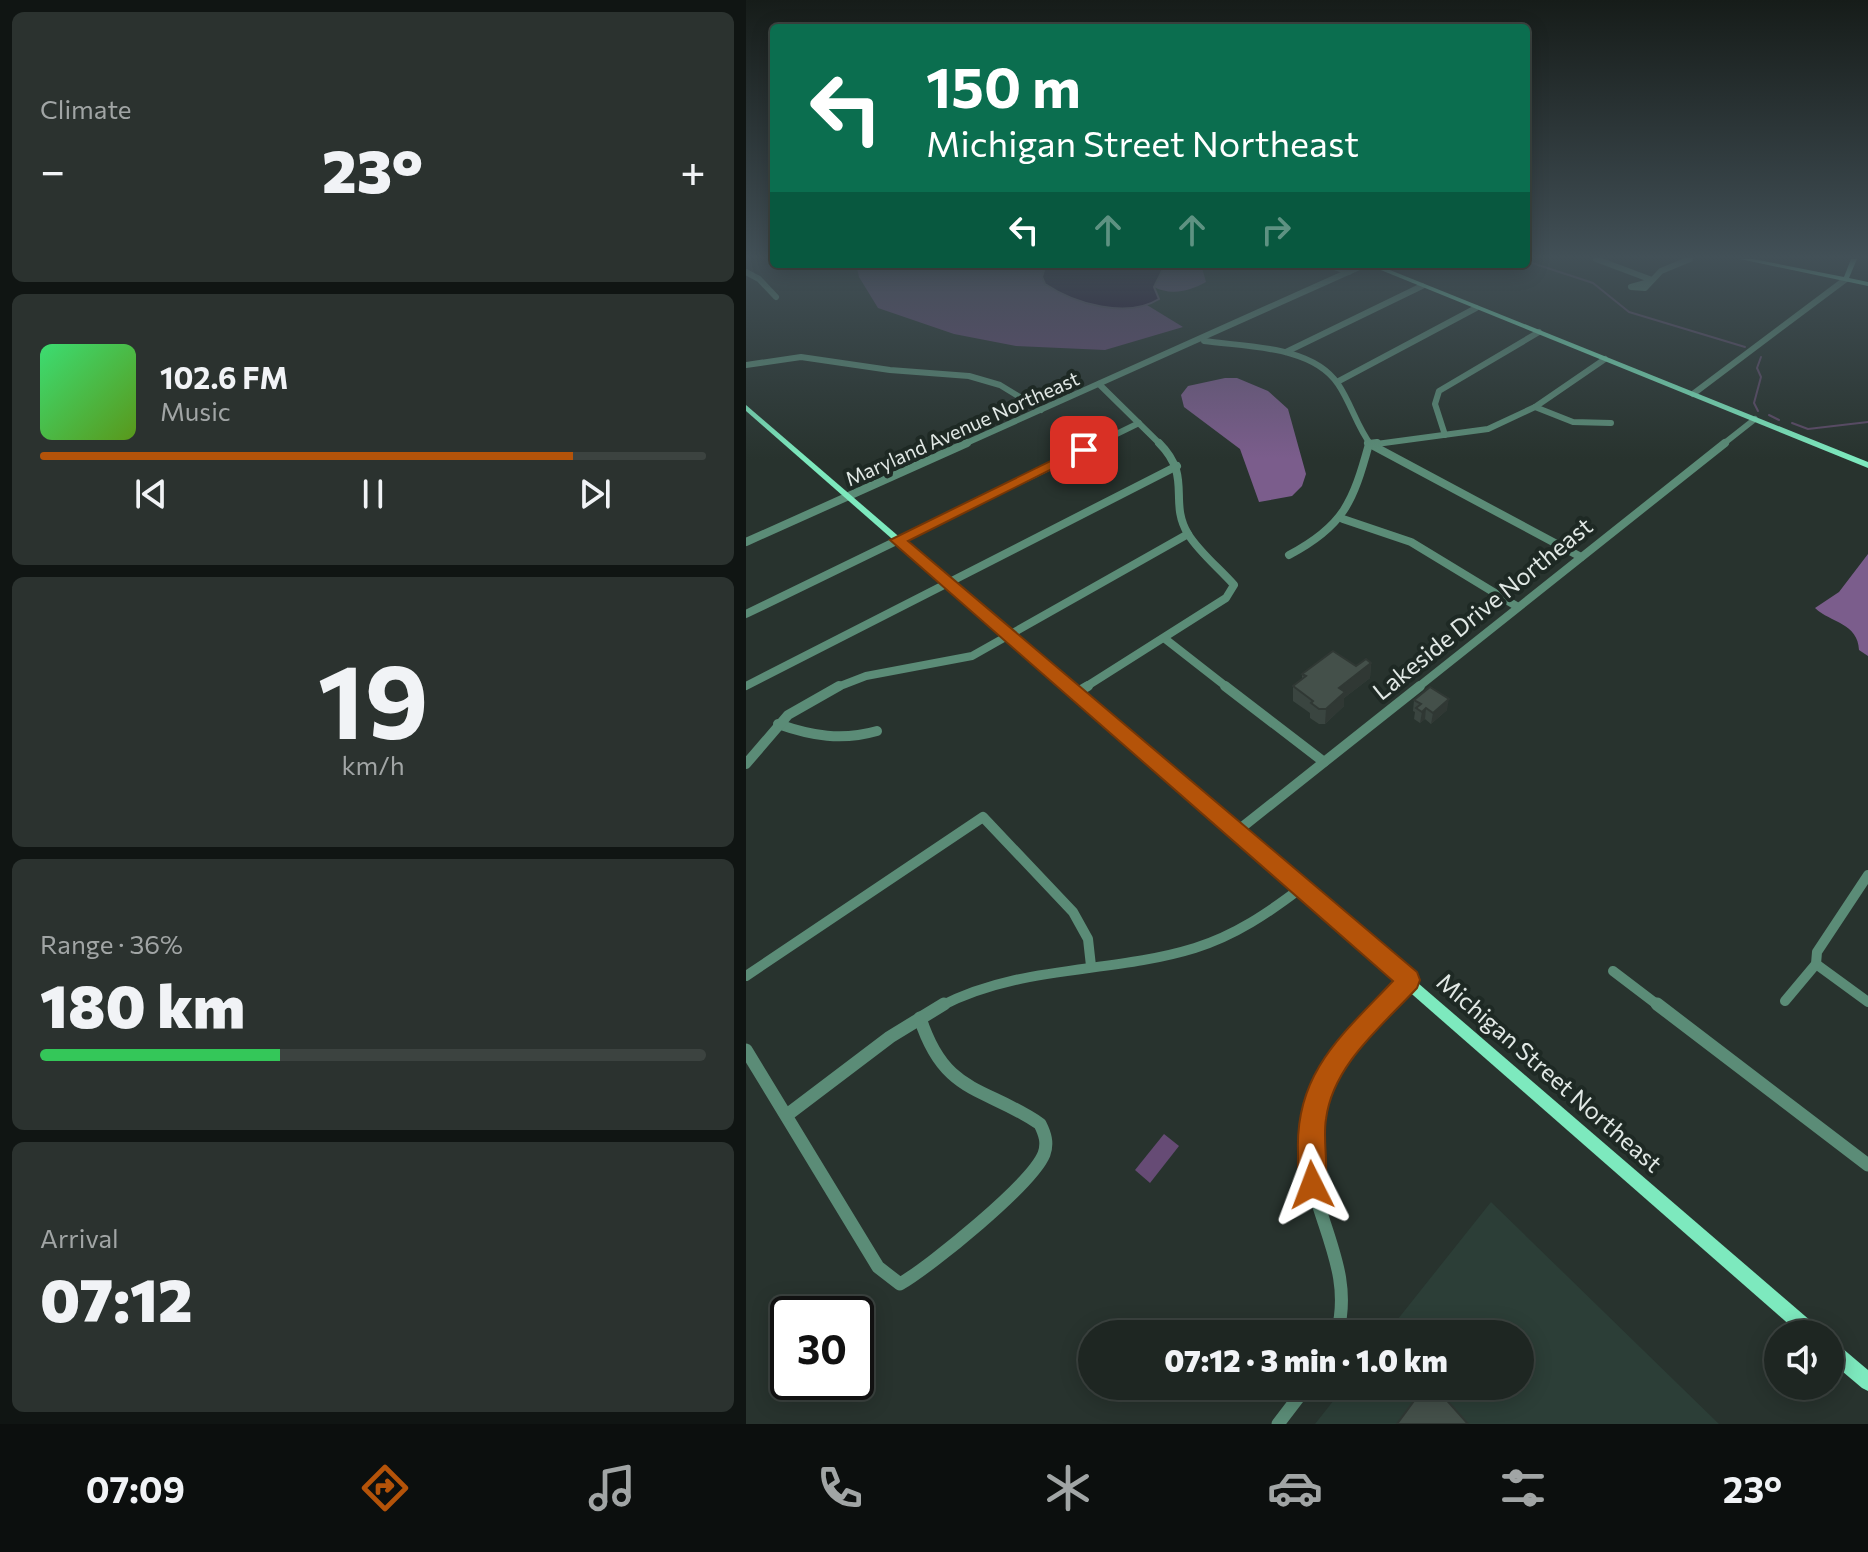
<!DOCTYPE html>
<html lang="en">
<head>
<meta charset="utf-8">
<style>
  body { margin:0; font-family:Commissioner,sans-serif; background:#2b322f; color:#f1f3f6; height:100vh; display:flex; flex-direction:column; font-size:30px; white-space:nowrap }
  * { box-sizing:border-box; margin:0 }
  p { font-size:26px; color:#a1a5a5 }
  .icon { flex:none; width:44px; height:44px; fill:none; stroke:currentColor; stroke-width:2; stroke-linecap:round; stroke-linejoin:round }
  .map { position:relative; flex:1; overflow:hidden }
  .panel { display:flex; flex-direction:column; gap:12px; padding:12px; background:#101513; width:746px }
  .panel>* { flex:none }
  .banner { position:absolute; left:24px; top:24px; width:760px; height:244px; border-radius:8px; box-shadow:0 4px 20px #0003,0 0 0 2px #3c4340; background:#0b6e4f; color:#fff; overflow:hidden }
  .buttons { position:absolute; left:1018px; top:1320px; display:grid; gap:16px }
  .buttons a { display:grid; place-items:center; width:80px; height:80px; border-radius:50%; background:#1e2622; box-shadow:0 4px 20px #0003,0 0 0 2px #3c4340; font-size:40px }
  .speed { position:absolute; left:24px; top:1296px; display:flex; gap:16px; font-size:40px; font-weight:700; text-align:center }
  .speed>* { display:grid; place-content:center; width:104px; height:104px; border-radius:50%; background:#1e2622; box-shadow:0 4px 20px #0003,0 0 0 2px #3c4340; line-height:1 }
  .speed .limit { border:4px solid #111; border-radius:12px; background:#fff; color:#111 }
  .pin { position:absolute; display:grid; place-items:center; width:68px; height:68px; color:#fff; margin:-34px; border-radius:16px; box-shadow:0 4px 12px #0006 }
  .me { position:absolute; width:88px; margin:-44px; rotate:357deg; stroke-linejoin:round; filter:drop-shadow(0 0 6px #0008) }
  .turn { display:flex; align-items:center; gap:28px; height:168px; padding:0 24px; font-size:36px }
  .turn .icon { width:104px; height:104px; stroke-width:2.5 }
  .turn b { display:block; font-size:56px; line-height:68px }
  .lanes { display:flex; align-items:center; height:76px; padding:0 24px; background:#0003; justify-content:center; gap:40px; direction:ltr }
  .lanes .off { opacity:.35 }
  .big { font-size:60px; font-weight:800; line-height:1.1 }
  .panel .widget { flex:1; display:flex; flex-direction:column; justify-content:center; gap:12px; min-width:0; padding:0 28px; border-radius:12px; background:#2b322f }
  .panel .dial { align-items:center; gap:0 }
  .dial b { font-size:104px; line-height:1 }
  .song { display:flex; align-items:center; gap:24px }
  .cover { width:96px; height:96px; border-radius:12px; background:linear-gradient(135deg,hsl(140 70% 55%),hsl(90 70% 35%)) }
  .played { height:8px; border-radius:4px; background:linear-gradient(90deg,#b45309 80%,#3c4340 80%) }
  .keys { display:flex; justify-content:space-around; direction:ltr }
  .heat { display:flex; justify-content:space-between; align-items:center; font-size:44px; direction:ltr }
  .charge { height:12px; border-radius:6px; background:linear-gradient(90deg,#34c759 36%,#3c4340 0) }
  .trip { position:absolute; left:332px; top:1320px; width:456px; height:80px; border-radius:40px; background:#1e2622; box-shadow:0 4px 20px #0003,0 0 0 2px #3c4340; font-weight:800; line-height:80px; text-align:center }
  .menu { display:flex; height:128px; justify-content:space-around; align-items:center; background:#0c0f0e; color:#a1a5a5 }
  .menu .icon { width:56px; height:56px }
  .menu .on { color:#b45309 }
  .menu b { font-size:36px; color:#f1f3f6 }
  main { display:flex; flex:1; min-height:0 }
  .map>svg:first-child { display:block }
</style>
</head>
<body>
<main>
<section class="panel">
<div class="widget"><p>Climate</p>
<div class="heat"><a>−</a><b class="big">23°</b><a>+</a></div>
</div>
<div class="widget">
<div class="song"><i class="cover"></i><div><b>102.6 FM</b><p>Music</p></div></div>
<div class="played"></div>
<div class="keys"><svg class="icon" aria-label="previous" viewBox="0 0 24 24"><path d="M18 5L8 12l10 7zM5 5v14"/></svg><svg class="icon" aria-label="pause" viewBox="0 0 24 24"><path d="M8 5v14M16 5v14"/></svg><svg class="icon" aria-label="next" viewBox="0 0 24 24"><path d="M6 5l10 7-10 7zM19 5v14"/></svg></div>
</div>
<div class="widget dial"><b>19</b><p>km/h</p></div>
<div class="widget"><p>Range · 36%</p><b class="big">180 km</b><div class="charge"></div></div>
<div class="widget"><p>Arrival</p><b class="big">07:12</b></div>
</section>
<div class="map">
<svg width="1122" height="1424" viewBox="0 0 1122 1424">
  <rect width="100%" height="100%" fill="#28332e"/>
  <polygon fill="#2c3e37" points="745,1202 973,1424 569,1424 599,1386 774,1386 774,1334 640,1334"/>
  <g fill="#664b75">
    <polygon points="110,264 300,264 340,304 401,305 437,327 359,350 270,346 208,334 132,308 113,277"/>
    <path d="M416 264H455L460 282C444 291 425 296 408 287L418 267Z"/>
    <polygon points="418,1134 433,1146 404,1183 389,1170"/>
  </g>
  <g fill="#7b5d8c">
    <polygon points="479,378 491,378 522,391 542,409 560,474 556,486 546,496 513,502 494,449 438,407 435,395 442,386"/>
    <path d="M1122 554V656L1113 650C1112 623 1085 623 1069 608L1093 592Z"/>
  </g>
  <path fill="#230730" stroke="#5c4a66" stroke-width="2" d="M300 264H416L418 267 408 287 413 299C381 319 329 304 299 284L296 277Z"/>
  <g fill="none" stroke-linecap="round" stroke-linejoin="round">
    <g stroke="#5c4a66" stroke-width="2">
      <polyline points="780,261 847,283 883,312 999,347"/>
      <polyline points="1012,411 1008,403 1015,377 1011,368 1015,357"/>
      <polyline points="1023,415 1033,420"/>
      <polyline points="1046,423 1062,429 1122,422"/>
    </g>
    <g stroke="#5b8c77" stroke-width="6">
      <polyline points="850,259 906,280"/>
      <polyline points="521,264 588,267 603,272"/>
      <polyline points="0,272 13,279 30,297"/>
      <polyline points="903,282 885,287 899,288 915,271 944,259"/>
      <path d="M458 341C499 347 566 345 592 384 605 403 611 427 625 445"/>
      <polyline points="540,352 676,286"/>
      <polyline points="0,365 55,357 144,370 223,376 254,385 295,410"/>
      <polyline points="591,382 730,308"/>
      <polyline points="353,384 415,445"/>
      <polyline points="947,394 1100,279"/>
      <polyline points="789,407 827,422 865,423"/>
      <polyline points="699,435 689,404 693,391 793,332"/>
      <polyline points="216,445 620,264"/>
      <polyline points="348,445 393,423"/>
      <polyline points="623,445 742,429 789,407 859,359"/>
      <polyline points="976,445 1009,419"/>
    </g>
    <g stroke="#5b8c77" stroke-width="8">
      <polyline points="622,443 835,557"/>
      <polyline points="597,519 665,542 772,607"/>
      <polyline points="0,542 221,443"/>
      <path d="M543 555C598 526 607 502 623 444L631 443"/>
      <polyline points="0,614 352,443"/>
      <polyline points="418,638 482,688"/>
      <polyline points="0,686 431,466"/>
      <polyline points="89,688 120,676 226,656 442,534"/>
      <path d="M338 688 480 598 488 585C474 569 453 552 442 534 422 501 447 477 413 443"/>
      <polyline points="671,688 979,443"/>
    </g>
    <g stroke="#5b8c77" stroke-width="10">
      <polyline points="479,686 578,762"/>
      <polyline points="330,693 342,686"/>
      <path d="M32 724C66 736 96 741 131 731"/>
      <polyline points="0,764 42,715 93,686"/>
      <polyline points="490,832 674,686"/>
      <polyline points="1070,964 1122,1002"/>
      <polyline points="867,971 913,1006"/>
      <polyline points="0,976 237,817 327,912 342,939 345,966"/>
      <polyline points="1039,1001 1070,964 1071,952 1122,875"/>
      <path d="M195 1006C276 964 365 974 449 948 490 935 522 913 555 888"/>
      <polyline points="637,1006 663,980"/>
    </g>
    <g stroke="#5b8c77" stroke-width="13">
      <polyline points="911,1004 1122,1165"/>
      <path d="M0 1050 132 1267 154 1284C185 1266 286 1184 298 1154 302 1143 299 1134 294 1124 239 1086 199 1096 174 1018"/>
      <polyline points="41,1115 144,1037 198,1004"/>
      <path d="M591 1334C602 1293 591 1261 578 1222 543 1123 569 1074 639 1004"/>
      <polyline points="532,1424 561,1386"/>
    </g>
    <g fill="#7de9be" fill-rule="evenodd">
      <polygon points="994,259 1007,259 1098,277 1105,259 1111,259 1103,278 1122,282 1122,286"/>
      <polygon points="620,264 629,264 1122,462 1122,468"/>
      <polygon points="0,405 1073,1328 1076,1334 1054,1334 0,411"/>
      <polygon points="1084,1340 1090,1343 1122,1370 1122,1391 1116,1388 1084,1361"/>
    </g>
  </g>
  <g fill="#3a4540">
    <polygon points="625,663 624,678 598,698 598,706 579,724 573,724 564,718 564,713 547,701 547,686 556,679 556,674"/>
    <polygon points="668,700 701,710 685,724 679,719 674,723 668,719 669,712 667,711"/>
  </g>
  <g fill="#303834">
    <polygon points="625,663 624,678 598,698 598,706 579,724 580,709 593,688"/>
    <polygon points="703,699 701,710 685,724 687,713"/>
    <polygon points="680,708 679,719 674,723 676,712"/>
  </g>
  <g fill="#44504a" stroke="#303834" stroke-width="2">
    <polygon points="587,651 610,666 620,659 625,663 593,688 599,692 580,709 573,709 565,703 567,701 547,686 560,676 556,674"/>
    <polygon points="684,687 703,699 687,713 680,708 676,712 670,708 675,704 668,700"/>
    <polygon points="679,1386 688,1386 722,1424 651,1424"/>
  </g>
  <linearGradient id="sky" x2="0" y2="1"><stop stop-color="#161c19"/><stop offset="0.56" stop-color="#425057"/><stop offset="1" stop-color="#425057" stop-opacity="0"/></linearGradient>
  <rect width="1122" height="459" fill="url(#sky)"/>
  <path fill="#b45309" stroke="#753606" stroke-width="2" d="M333 447 344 450 162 541 671 972 674 980 671 988C635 1027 587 1065 580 1119 576 1143 585 1172 576 1194L566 1198 557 1194C551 1181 552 1166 552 1152 549 1072 597 1034 647 981L144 540Z"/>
  <g text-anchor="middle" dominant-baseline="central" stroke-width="8" stroke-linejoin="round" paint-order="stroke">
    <g font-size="20" fill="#e1e8e5" stroke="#1e2924">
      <text transform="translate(216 428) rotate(-24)">Maryland Avenue Northeast</text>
    </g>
    <g font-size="24" fill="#e1e8e5" stroke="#1e2924">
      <text transform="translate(736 608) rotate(-39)">Lakeside Drive Northeast</text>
      <text transform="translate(804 1072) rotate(41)">Michigan Street Northeast</text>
    </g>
  </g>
</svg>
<div class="buttons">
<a><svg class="icon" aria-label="sound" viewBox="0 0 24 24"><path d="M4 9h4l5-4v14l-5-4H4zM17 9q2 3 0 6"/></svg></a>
</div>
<div class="speed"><div class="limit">30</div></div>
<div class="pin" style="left:338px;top:450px;background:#d93025"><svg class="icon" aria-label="arrive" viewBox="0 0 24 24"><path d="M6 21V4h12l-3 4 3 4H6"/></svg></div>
<svg class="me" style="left:566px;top:1185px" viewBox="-20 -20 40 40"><path d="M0-17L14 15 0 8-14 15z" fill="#b45309" stroke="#fff" stroke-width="4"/></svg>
<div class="trip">07:12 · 3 min · 1.0 km</div>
<div class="banner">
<div class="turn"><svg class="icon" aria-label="left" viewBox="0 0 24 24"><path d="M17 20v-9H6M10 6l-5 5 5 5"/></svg><div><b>150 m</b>Michigan Street Northeast</div></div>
<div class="lanes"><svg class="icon" aria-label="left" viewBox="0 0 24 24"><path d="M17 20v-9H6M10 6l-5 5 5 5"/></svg><svg class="icon off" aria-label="ahead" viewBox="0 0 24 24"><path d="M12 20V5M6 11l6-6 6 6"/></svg><svg class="icon off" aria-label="ahead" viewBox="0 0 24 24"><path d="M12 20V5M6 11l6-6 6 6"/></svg><svg class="icon off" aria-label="right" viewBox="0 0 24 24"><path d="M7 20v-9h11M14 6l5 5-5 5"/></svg></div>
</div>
</div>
</main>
<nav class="menu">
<b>07:09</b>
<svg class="icon on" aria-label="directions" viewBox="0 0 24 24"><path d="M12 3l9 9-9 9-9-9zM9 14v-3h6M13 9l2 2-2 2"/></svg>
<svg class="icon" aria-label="music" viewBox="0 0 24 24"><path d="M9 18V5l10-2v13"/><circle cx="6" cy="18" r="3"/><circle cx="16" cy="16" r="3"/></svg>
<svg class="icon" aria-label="phone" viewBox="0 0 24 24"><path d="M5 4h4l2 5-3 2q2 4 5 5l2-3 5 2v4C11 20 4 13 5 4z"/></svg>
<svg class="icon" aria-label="climate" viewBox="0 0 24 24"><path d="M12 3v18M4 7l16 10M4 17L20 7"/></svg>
<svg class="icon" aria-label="car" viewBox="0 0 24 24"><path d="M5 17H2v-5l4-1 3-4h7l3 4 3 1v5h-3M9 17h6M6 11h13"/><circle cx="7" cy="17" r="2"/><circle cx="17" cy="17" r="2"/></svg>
<svg class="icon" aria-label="filters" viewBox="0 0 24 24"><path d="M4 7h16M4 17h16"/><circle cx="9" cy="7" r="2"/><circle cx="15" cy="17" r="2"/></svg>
<b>23°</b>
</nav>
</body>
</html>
